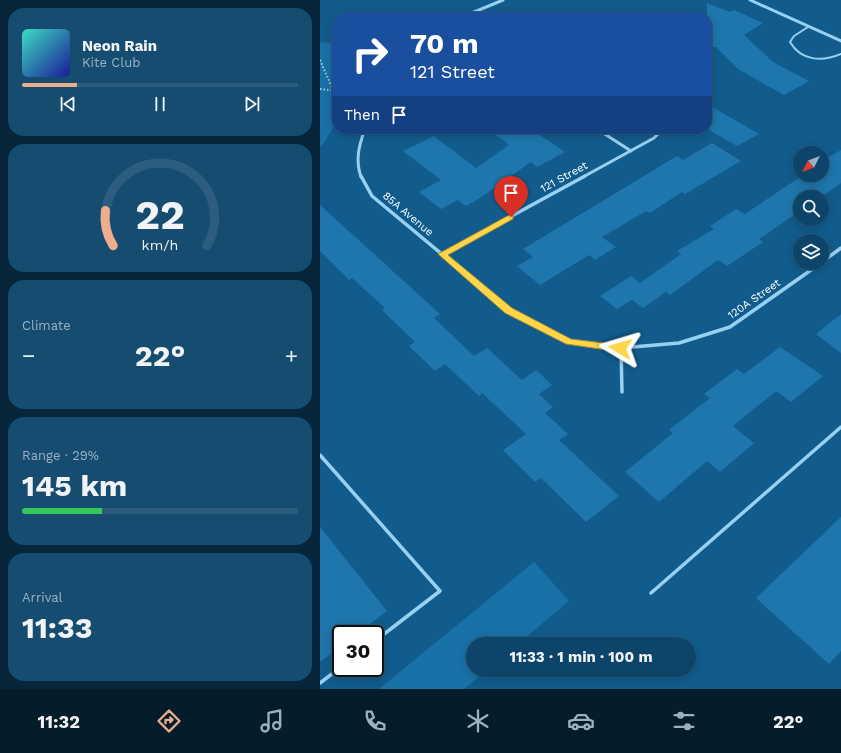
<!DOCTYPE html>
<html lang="en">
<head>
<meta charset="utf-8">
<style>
  body { margin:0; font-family:"Work Sans",sans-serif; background:#164c70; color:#f1f3f6; height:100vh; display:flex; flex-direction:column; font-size:15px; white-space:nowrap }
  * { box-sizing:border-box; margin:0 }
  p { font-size:13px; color:#9ab1c1 }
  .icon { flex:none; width:22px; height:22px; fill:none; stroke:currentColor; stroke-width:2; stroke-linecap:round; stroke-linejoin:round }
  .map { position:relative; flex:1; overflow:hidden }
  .side { display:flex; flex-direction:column; gap:8px; padding:8px; background:#07263a; width:320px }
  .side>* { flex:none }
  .banner { position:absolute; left:12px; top:12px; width:380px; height:122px; border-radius:16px; box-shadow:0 2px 10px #0003,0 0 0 1px #2d5d7e; background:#1a4fa0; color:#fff; overflow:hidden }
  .needle { width:26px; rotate:228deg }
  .buttons { position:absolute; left:473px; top:146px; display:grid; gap:8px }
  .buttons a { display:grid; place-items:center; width:36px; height:36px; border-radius:50%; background:#0d456a; box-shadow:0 2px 10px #0003,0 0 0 1px #2d5d7e; font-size:20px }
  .speed { position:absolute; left:12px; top:625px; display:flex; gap:8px; font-size:20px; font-weight:700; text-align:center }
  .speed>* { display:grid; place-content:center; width:52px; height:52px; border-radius:50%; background:#0d456a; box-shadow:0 2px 10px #0003,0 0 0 1px #2d5d7e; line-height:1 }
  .speed .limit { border:2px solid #111; border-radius:6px; background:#fff; color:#111 }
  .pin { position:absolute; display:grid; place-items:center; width:34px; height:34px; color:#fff; margin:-41px -17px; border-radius:50% 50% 50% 0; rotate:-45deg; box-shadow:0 0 4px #0007 }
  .pin .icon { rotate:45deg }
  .me { position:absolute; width:44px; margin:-22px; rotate:277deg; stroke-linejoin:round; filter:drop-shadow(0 0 3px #0008) }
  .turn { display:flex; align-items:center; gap:14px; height:84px; padding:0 12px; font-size:18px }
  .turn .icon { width:52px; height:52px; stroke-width:2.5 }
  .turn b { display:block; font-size:28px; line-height:34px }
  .then { display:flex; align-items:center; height:38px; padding:0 12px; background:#0003; gap:8px; font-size:15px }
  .big { font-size:30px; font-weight:700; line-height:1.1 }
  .side .tile { flex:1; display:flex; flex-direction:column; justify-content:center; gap:6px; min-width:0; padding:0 14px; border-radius:16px; background:#164c70 }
  .side .dial { align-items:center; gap:0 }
  .dial svg { height:104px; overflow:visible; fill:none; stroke:#2d5d7e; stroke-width:7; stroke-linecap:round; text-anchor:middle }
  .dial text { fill:#f1f3f6; stroke:none }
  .song { display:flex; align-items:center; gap:12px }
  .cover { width:48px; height:48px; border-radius:6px; background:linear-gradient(135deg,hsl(170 70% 55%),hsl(240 70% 35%)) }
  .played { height:4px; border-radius:2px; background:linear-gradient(90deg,#eead8d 20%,#2d5d7e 20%) }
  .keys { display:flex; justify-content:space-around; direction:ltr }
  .heat { display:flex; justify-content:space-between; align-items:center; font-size:22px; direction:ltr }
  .charge { height:6px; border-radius:3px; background:linear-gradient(90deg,#34c759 29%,#2d5d7e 0) }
  .trip { position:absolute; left:146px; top:637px; width:230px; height:40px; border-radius:20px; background:#0d456a; box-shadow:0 2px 10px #0003,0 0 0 1px #2d5d7e; font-weight:700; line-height:40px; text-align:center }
  .dock { display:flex; height:64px; justify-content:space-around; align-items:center; background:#051c2a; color:#9ab1c1 }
  .dock .icon { width:28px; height:28px }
  .dock .current { color:#eead8d }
  .dock b { font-size:18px; color:#f1f3f6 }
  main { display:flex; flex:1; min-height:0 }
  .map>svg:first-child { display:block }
</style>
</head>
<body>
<main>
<section class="side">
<div class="tile">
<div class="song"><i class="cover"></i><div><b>Neon Rain</b><p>Kite Club</p></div></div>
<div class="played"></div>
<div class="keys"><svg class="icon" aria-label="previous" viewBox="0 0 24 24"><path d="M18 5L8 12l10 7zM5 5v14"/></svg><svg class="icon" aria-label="pause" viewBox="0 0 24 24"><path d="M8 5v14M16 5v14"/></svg><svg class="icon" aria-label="next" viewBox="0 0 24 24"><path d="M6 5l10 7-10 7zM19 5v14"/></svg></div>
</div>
<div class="tile dial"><svg viewBox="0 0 100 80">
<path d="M14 69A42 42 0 1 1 86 69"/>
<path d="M14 69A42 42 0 0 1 8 42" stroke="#eead8d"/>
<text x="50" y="56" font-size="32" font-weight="700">22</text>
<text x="50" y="72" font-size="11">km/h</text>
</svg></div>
<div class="tile"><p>Climate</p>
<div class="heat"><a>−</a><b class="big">22°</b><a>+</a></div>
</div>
<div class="tile"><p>Range · 29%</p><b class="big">145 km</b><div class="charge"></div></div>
<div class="tile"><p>Arrival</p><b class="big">11:33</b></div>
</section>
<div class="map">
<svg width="521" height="689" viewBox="0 0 521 689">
  <rect width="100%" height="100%" fill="#115c8d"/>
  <g fill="#1871a7">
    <polygon points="0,42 17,44 17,121 2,146 0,146"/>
    <polygon points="214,562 249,601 198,644 153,644 153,670 167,670 144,689 59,689"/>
  </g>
  <g fill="#1e76ac">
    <polygon points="387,3 410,12 414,10 443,23 424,35 453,62 489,81 464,95 418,69 396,47 387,47"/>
    <polygon points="387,104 439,134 417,146 387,129"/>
    <polygon points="168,129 211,129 245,152 217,167 211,162 160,198 146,206 138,200 121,209 99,192 121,180 83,151 114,136 156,168 189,145"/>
    <polygon points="392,143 421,161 365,194 362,192 330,213 326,211 282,237 296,247 275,260 269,255 220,285 197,266 213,257 203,249 357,156 363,160"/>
    <polygon points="521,150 521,183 501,197 480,197 480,211 439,239 443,242 407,266 398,260 350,295 346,292 323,308 312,300 297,309 280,296 311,276 320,283 361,254 357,251 394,229 390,226 416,209 425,214 483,175 502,175 502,161"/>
    <polygon points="0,205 120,314 114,318 154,356 167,348 202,380 216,370 232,385 219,394 233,407 225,413 248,434 239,440 299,496 266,522 221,478 215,482 183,450 206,434 162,393 159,396 125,364 115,371 89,346 95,342 62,310 65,308 32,278 29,280 0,251"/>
    <polygon points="521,314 521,353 496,334"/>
    <polygon points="460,347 503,376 471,402 456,391 413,426 434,443 400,472 387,461 339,502 305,472 353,433 349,430 390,398 384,394 417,369 424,374"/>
    <polygon points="521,517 521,651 509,664 436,598"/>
    <polygon points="0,527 67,611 37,634 21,634 21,646 0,662"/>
  </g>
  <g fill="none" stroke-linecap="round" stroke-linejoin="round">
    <g stroke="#98d0f2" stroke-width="2" stroke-dasharray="1.5 2" stroke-linecap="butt">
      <polyline points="0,60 13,90"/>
      <polyline points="0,89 17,91"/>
    </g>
    <path stroke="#98d0f2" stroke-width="2" d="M488 27 474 36 470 42C481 61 502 62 521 54"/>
    <g stroke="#98d0f2" stroke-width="3.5">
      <polyline points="0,455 120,591 55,641"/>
      <polyline points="331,593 521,427"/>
      <polyline points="0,683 21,667"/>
    </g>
    <g stroke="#98d0f2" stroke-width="3">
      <polyline points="430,0 521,41"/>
      <polyline points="142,17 183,0"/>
      <polyline points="277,129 311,151"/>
      <path d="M41 177C35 160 39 145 45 129"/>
      <polyline points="263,177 334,138 338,134 334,129"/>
    </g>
    <g stroke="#98d0f2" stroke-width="3.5">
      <polyline points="41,176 52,196 189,310 250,342 301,348 359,343 410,327 501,263"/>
      <polyline points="122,254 265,176"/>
      <polyline points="502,262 521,248"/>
      <polyline points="301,348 302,392"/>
    </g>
  </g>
  <polygon fill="#ffd54a" stroke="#a68a30" points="191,214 193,215 193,219 128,255 192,308 251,339 300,345 304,346 305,348 304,351 300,352 246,344 185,313 118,254"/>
  <g text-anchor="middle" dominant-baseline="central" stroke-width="4" stroke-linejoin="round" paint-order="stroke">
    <g font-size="11" fill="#fff" stroke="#115c8d">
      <text transform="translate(244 177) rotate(-29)">121 Street</text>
      <text transform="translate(88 214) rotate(40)">85A Avenue</text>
      <text transform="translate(434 299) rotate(-35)">120A Street</text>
    </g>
  </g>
</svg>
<div class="buttons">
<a><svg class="needle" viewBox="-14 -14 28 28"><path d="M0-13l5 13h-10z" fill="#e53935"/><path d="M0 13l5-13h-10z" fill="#9ab1c1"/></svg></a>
<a><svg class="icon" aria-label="search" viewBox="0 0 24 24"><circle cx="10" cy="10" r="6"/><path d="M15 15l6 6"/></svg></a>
<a><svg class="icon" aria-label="layers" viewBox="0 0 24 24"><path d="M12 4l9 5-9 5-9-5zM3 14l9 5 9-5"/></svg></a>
</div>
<div class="speed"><div class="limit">30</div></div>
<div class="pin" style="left:191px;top:217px;background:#d93025"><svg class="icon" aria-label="arrive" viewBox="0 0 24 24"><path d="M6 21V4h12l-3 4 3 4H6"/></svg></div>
<svg class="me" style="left:300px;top:348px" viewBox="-20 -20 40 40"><path d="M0-17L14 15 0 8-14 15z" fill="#ffd54a" stroke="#fff" stroke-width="4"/></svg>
<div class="trip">11:33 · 1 min · 100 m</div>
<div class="banner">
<div class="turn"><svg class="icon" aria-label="right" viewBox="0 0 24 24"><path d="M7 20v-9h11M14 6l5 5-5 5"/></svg><div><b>70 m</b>121 Street</div></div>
<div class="then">Then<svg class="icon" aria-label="arrive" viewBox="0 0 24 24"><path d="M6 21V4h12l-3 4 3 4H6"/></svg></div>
</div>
</div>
</main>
<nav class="dock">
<b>11:32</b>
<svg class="icon current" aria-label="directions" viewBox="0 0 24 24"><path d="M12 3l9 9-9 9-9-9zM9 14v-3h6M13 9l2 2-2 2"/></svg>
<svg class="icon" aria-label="music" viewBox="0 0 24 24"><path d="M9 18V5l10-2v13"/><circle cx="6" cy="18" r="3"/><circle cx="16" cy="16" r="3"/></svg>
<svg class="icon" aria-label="phone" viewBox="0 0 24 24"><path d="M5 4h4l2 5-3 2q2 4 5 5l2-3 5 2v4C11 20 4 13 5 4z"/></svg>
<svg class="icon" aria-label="climate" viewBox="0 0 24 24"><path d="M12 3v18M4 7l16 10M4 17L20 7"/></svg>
<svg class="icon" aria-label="car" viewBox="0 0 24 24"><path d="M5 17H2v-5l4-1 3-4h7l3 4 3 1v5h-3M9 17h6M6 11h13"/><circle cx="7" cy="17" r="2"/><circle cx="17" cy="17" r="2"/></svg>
<svg class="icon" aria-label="filters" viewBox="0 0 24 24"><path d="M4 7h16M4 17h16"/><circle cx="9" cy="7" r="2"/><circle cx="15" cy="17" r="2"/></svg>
<b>22°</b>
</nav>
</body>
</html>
